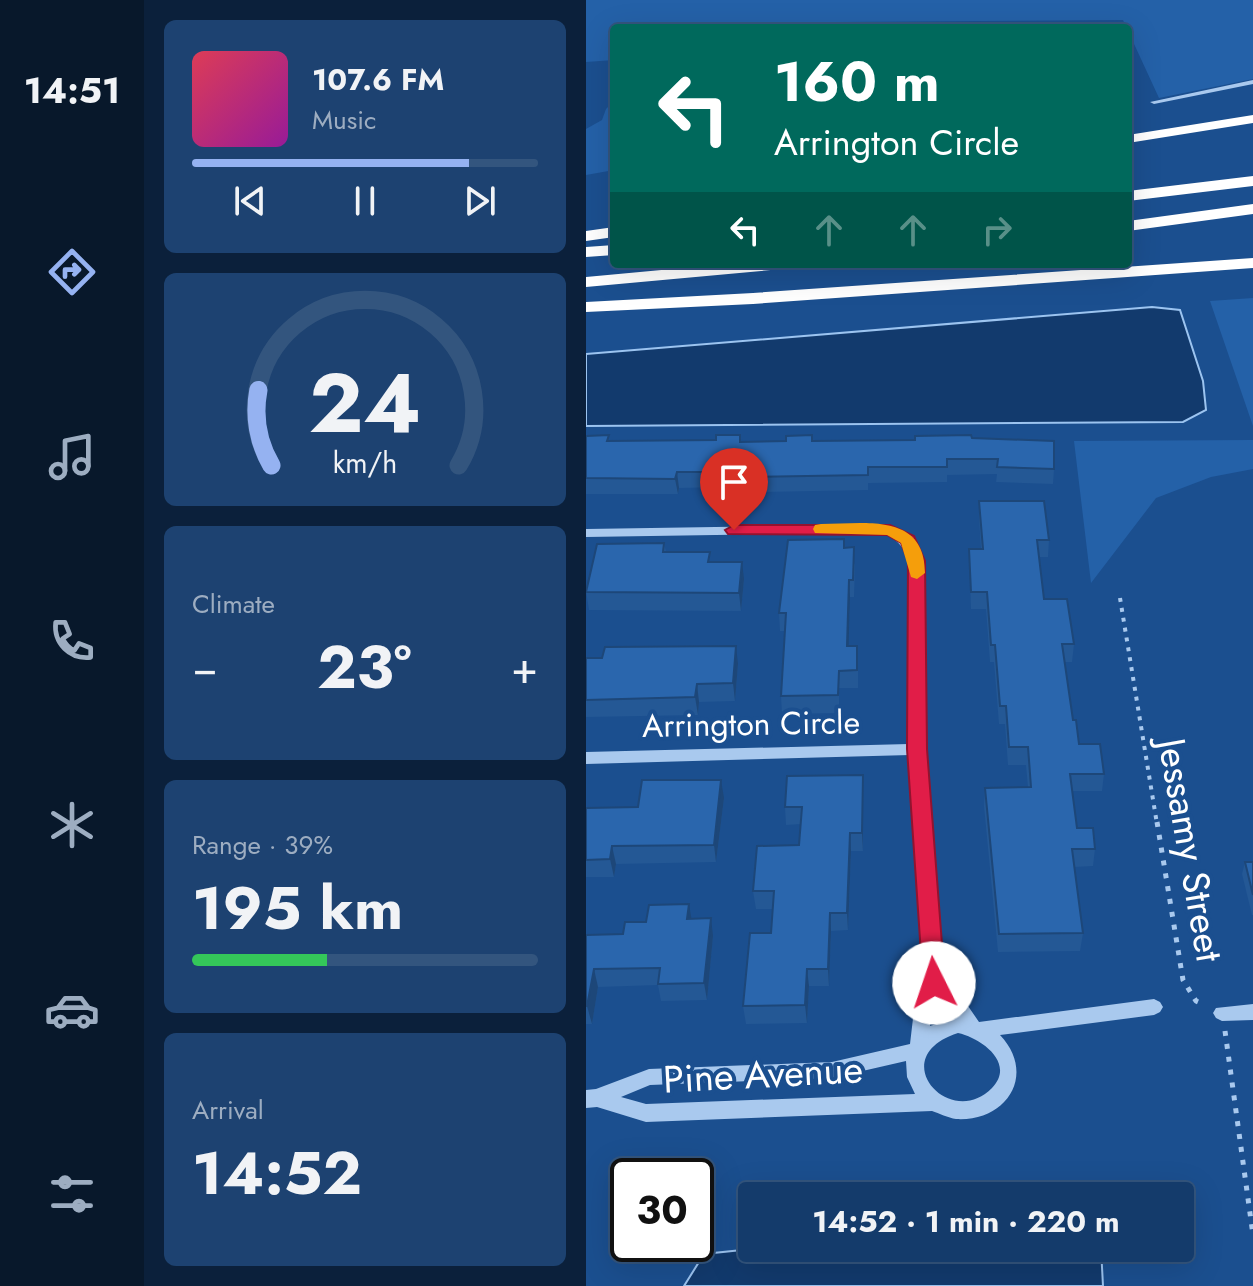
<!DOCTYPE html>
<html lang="en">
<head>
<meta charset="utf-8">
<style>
  body { margin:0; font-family:Jost,sans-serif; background:#1d4271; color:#f1f3f6; height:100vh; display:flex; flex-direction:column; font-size:30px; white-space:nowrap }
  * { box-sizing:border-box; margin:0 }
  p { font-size:26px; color:#9dadc1 }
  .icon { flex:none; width:44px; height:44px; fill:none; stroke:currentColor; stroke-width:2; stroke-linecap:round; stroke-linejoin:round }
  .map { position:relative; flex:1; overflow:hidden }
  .panel { display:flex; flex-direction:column; gap:20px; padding:20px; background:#0b203b; width:442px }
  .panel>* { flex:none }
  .top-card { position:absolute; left:24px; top:24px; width:522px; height:244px; border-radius:8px; box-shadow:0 8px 32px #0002,0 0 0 2px #33557e; background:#00695c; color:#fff; overflow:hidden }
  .speed { position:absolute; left:24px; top:1158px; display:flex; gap:16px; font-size:40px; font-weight:700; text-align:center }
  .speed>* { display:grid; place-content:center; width:104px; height:104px; border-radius:50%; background:#143b6b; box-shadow:0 8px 32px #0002,0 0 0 2px #33557e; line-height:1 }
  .speed .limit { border:4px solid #111; border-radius:12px; background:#fff; color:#111 }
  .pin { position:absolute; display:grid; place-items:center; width:68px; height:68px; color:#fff; margin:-82px -34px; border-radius:50% 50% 50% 0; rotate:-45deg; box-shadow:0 0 8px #0007 }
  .pin .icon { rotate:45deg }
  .me { position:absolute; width:88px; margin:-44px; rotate:356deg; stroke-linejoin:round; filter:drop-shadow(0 0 6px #0008) }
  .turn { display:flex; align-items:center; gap:28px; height:168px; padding:0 32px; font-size:36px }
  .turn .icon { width:104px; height:104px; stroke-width:2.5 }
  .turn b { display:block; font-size:56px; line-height:68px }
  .lanes { display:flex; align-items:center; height:76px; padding:0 32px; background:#0003; justify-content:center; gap:40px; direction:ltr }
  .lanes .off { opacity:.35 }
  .big { font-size:60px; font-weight:700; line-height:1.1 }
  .panel .widget { flex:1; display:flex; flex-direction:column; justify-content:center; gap:12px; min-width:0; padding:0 28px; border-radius:12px; background:#1d4271 }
  .panel .dial { align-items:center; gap:0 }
  .dial svg { height:208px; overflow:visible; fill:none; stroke:#33557e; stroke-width:7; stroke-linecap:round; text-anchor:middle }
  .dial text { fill:#f1f3f6; stroke:none }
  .song { display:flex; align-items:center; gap:24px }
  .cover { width:96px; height:96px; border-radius:12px; background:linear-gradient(135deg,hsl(350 70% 55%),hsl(300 70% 35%)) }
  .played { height:8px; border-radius:4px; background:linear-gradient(90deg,#95b2f1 80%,#33557e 80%) }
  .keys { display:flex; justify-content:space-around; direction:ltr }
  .heat { display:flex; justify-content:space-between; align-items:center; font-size:44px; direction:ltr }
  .charge { height:12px; border-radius:6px; background:linear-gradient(90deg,#34c759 39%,#33557e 0) }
  .trip { position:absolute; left:152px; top:1182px; width:456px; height:80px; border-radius:8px; background:#143b6b; box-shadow:0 8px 32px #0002,0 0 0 2px #33557e; font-weight:700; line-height:80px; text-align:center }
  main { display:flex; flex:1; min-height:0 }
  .tabs { display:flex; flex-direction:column; width:144px; justify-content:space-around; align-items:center; background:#08182b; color:#9dadc1 }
  .tabs .icon { width:56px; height:56px }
  .tabs .on { color:#95b2f1 }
  .tabs b { font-size:36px; color:#f1f3f6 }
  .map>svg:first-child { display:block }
</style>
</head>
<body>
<main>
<nav class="tabs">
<b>14:51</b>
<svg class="icon on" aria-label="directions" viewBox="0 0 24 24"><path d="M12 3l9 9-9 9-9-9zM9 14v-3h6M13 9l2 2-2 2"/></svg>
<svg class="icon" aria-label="music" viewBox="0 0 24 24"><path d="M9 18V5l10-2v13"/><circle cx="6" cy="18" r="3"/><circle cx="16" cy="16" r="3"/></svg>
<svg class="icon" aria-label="phone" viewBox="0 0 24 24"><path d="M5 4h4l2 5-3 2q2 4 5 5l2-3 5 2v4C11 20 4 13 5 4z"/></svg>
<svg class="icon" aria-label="climate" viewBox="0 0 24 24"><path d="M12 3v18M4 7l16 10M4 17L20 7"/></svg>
<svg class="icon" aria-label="car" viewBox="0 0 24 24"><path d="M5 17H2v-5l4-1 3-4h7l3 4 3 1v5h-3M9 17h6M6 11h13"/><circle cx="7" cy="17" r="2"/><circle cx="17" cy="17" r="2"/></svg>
<svg class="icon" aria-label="filters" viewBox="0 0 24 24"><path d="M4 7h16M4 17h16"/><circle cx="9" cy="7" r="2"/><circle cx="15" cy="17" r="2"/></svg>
</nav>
<section class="panel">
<div class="widget">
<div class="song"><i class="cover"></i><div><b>107.6 FM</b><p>Music</p></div></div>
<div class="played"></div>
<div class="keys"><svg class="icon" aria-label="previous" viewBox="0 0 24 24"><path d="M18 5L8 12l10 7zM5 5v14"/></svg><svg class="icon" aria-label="pause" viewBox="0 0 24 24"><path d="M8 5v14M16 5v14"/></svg><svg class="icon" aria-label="next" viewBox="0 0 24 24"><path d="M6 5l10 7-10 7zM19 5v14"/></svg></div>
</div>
<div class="widget dial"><svg viewBox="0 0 100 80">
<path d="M14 69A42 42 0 1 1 86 69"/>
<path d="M14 69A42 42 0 0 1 9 40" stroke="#95b2f1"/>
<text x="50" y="56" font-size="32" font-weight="700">24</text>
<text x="50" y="72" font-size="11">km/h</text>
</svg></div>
<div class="widget"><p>Climate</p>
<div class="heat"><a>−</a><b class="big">23°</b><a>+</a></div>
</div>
<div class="widget"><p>Range · 39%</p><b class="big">195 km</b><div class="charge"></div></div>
<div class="widget"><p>Arrival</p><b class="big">14:52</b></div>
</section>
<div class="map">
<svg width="667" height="1286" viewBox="0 0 667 1286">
  <rect width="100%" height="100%" fill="#1b4f8f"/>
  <g fill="#2461a8">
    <polygon points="0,0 667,0 667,79 573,98 537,20 99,23 91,27 97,28 28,28 28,60 0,62"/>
    <polygon points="28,101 28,170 0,175 0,129 16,120 20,109"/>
    <polygon points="667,298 667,426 624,301"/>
    <polygon points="667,440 667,469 625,477 570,498 505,583 488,441"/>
  </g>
  <g fill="#123a6d" stroke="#9cc4f0" stroke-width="2">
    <polygon points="566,307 594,310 617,381 620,410 597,422 0,426 0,354"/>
    <polygon points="175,1248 515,1248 517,1286 98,1286 118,1254"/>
  </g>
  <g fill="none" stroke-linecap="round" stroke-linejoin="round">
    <polyline stroke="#a9c9ee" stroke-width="4" stroke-dasharray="4 6" stroke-linecap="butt" points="534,598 571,824"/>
    <g stroke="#a9c9ee" stroke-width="5" stroke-dasharray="5 8" stroke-linecap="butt">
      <polyline points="571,822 597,980 610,1001 619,1005"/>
      <polyline points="639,1031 667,1235"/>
    </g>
    <g fill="#a9c9ee" fill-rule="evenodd">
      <polygon points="667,80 667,84 568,104 564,102"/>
      <path d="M266 525C303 526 320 525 338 561L339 749 357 980 382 1006 393 1022 568 999 574 1002 577 1007 574 1012 568 1015 414 1035C451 1074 421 1122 370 1119 362 1118 353 1113 346 1111L60 1122 11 1107 0 1108V1090L10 1089 63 1069 246 1062 324 1044 328 1010 339 983 324 755 0 764V752L323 744 324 561C310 531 297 533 266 533L0 537V529ZM351 998 370 1018 344 1026 346 1010ZM372 1033C395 1038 430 1063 406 1088 364 1131 297 1057 372 1033ZM320 1061 321 1077 329 1094 60 1104 35 1097 64 1085 246 1078Z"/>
      <polygon points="667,1004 667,1020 636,1021 630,1018 627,1013 630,1008"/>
    </g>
    <g fill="#fff" fill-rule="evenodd">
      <polygon points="667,115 667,123 542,143 542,135"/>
      <polygon points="667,176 667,186 542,201 542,191"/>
      <polygon points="667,204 667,214 542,231 542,221"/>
      <polygon points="28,227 28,237 0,241 0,231"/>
      <polygon points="28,245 28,255 0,257 0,247"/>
      <polygon points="667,258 667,268 167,304 0,312 0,302 167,293"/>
      <polygon points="140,264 204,264 196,269 0,287 0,277"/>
    </g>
  </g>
  <g fill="#245895">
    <polygon points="154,435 155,442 200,441 226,435 227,441 329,440 386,438 468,469 467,484 410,482 411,474 361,475 361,482 282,483 282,490 169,492 168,496 140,497 139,487 93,488 92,494 0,494 0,436 24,441 130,440"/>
    <polygon points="393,501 463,540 462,557 453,557 458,599 488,644 486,662 479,662 487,720 493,744 518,774 516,791 486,791 491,828 509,849 507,866 488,867 497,933 494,951 412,952 398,806 399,788 442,787 440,765 422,765 419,724 413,724 408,662 404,662 400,609 385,609 383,549 395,549 393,518"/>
    <polygon points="258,539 259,548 269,565 268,597 264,597 262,646 272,664 272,688 253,688 253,713 196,714 195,696 199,631 194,631 193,613"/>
    <polygon points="78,543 80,552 125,562 158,579 155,611 3,610 0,591"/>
    <polygon points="0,658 152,664 149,701 113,702 112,715 0,717"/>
    <polygon points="277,775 277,851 265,851 262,930 245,931 243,986 223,986 221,1023 160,1024 157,1006 185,933 186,909 170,909 167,891 213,845 215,824 200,825 199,807"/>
    <polygon points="138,798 130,862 30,864 28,877 0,877 0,806 0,808 52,807"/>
    <polygon points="659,862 667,862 667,915 666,915 656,874"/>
    <polygon points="105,919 127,936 121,1000 75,1001 72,985 12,987 6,1024 0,1024 0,935 37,934 60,922"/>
  </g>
  <g fill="#1d4779">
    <polygon points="91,472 93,488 92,494 89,479"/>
    <polygon points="156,562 158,579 155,611 153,593"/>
    <polygon points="263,580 264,597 262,664 261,646"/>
    <polygon points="150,646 152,664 149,701 147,683"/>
    <polygon points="111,684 113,702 112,715 109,697"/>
    <polygon points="277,775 277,851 276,833"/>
    <polygon points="135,780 138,798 130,862 128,845"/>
    <polygon points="264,833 265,851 262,930 261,913"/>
    <polygon points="26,846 30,864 28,877 24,859"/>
    <polygon points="103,904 106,922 101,919"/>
    <polygon points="244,913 245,931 243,986 242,969"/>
    <polygon points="125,918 127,936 121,1000 118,983"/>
    <polygon points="8,969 12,987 6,1024 1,1006"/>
    <polygon points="221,969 223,986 221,1023 219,1005"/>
  </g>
  <g fill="#2a66ad" stroke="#1d4779" stroke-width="2">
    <polygon points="23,435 21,441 130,440 130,435 154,435 154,442 200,441 200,436 226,435 226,441 329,440 329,436 385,435 386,438 468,441 468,469 411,467 412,459 361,459 361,467 282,467 282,475 167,477 167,481 138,481 139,472 91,472 89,479 0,478 0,436"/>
    <polygon points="393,501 458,501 463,540 451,540 458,599 481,599 488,644 476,644 487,720 490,720 493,744 514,744 518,774 484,774 491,828 507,828 509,849 486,849 497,933 413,934 399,788 445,787 442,747 423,747 420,706 414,706 409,645 405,645 401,592 385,592 383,549 397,549"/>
    <polygon points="258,539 258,548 268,547 267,580 263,580 261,646 271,646 271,670 253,671 252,695 195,696 200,613 193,613 202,540"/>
    <polygon points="78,543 77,552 124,552 122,562 156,562 153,593 0,592 11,544"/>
    <polygon points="150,646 147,683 111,684 109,697 0,700 0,658 16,658 19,647"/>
    <polygon points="277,775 276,833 264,833 261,913 244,913 242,969 221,969 219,1005 157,1006 164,933 185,933 188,891 167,891 171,846 213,845 216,807 199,807 201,776"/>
    <polygon points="56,780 135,780 128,845 26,846 24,859 0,860 0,808 52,807"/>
    <polygon points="659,862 667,862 667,895"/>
    <polygon points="103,904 101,919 125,918 118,983 72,984 74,968 8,969 1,1006 0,1006 0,935 37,934 39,922 60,922 63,905"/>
  </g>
  <polygon fill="#e11d48" stroke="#92132f" stroke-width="2" points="148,525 304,525 328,536 339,561 341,749 359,983 356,990 348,993 340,990 337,983 321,749 322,561 315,543 301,535 142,534 139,530"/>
  <path fill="#f59e0b" d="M235 524C278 524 339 512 339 573L331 579 325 577 315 543 301 535 229 533 227 529 229 525Z"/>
  <g text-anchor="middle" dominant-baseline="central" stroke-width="8" stroke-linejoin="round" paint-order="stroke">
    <g font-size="32" fill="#fff" stroke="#1b4f8f">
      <text transform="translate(165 724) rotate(-1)">Arrington Circle</text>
    </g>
    <g font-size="38" fill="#fff" stroke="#1b4f8f">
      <text transform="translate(605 850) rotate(80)">Jessamy Street</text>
      <text transform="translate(177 1074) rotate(-3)">Pine Avenue</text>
    </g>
  </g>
</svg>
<div class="speed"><div class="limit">30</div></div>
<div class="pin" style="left:148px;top:530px;background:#d93025"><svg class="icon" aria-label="arrive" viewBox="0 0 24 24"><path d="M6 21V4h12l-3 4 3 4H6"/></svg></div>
<svg class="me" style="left:348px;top:983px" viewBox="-20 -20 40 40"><circle r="19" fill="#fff"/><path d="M0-13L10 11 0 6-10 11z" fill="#e11d48"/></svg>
<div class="trip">14:52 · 1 min · 220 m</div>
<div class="top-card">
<div class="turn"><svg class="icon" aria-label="left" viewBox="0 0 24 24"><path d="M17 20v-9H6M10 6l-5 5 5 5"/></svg><div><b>160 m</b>Arrington Circle</div></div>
<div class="lanes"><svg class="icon" aria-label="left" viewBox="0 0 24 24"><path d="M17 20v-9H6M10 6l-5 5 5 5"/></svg><svg class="icon off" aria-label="ahead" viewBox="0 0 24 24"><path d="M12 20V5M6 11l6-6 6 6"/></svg><svg class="icon off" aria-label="ahead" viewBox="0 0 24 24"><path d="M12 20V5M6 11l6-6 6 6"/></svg><svg class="icon off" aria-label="right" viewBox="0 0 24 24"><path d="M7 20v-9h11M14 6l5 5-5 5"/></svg></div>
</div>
</div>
</main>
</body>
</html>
